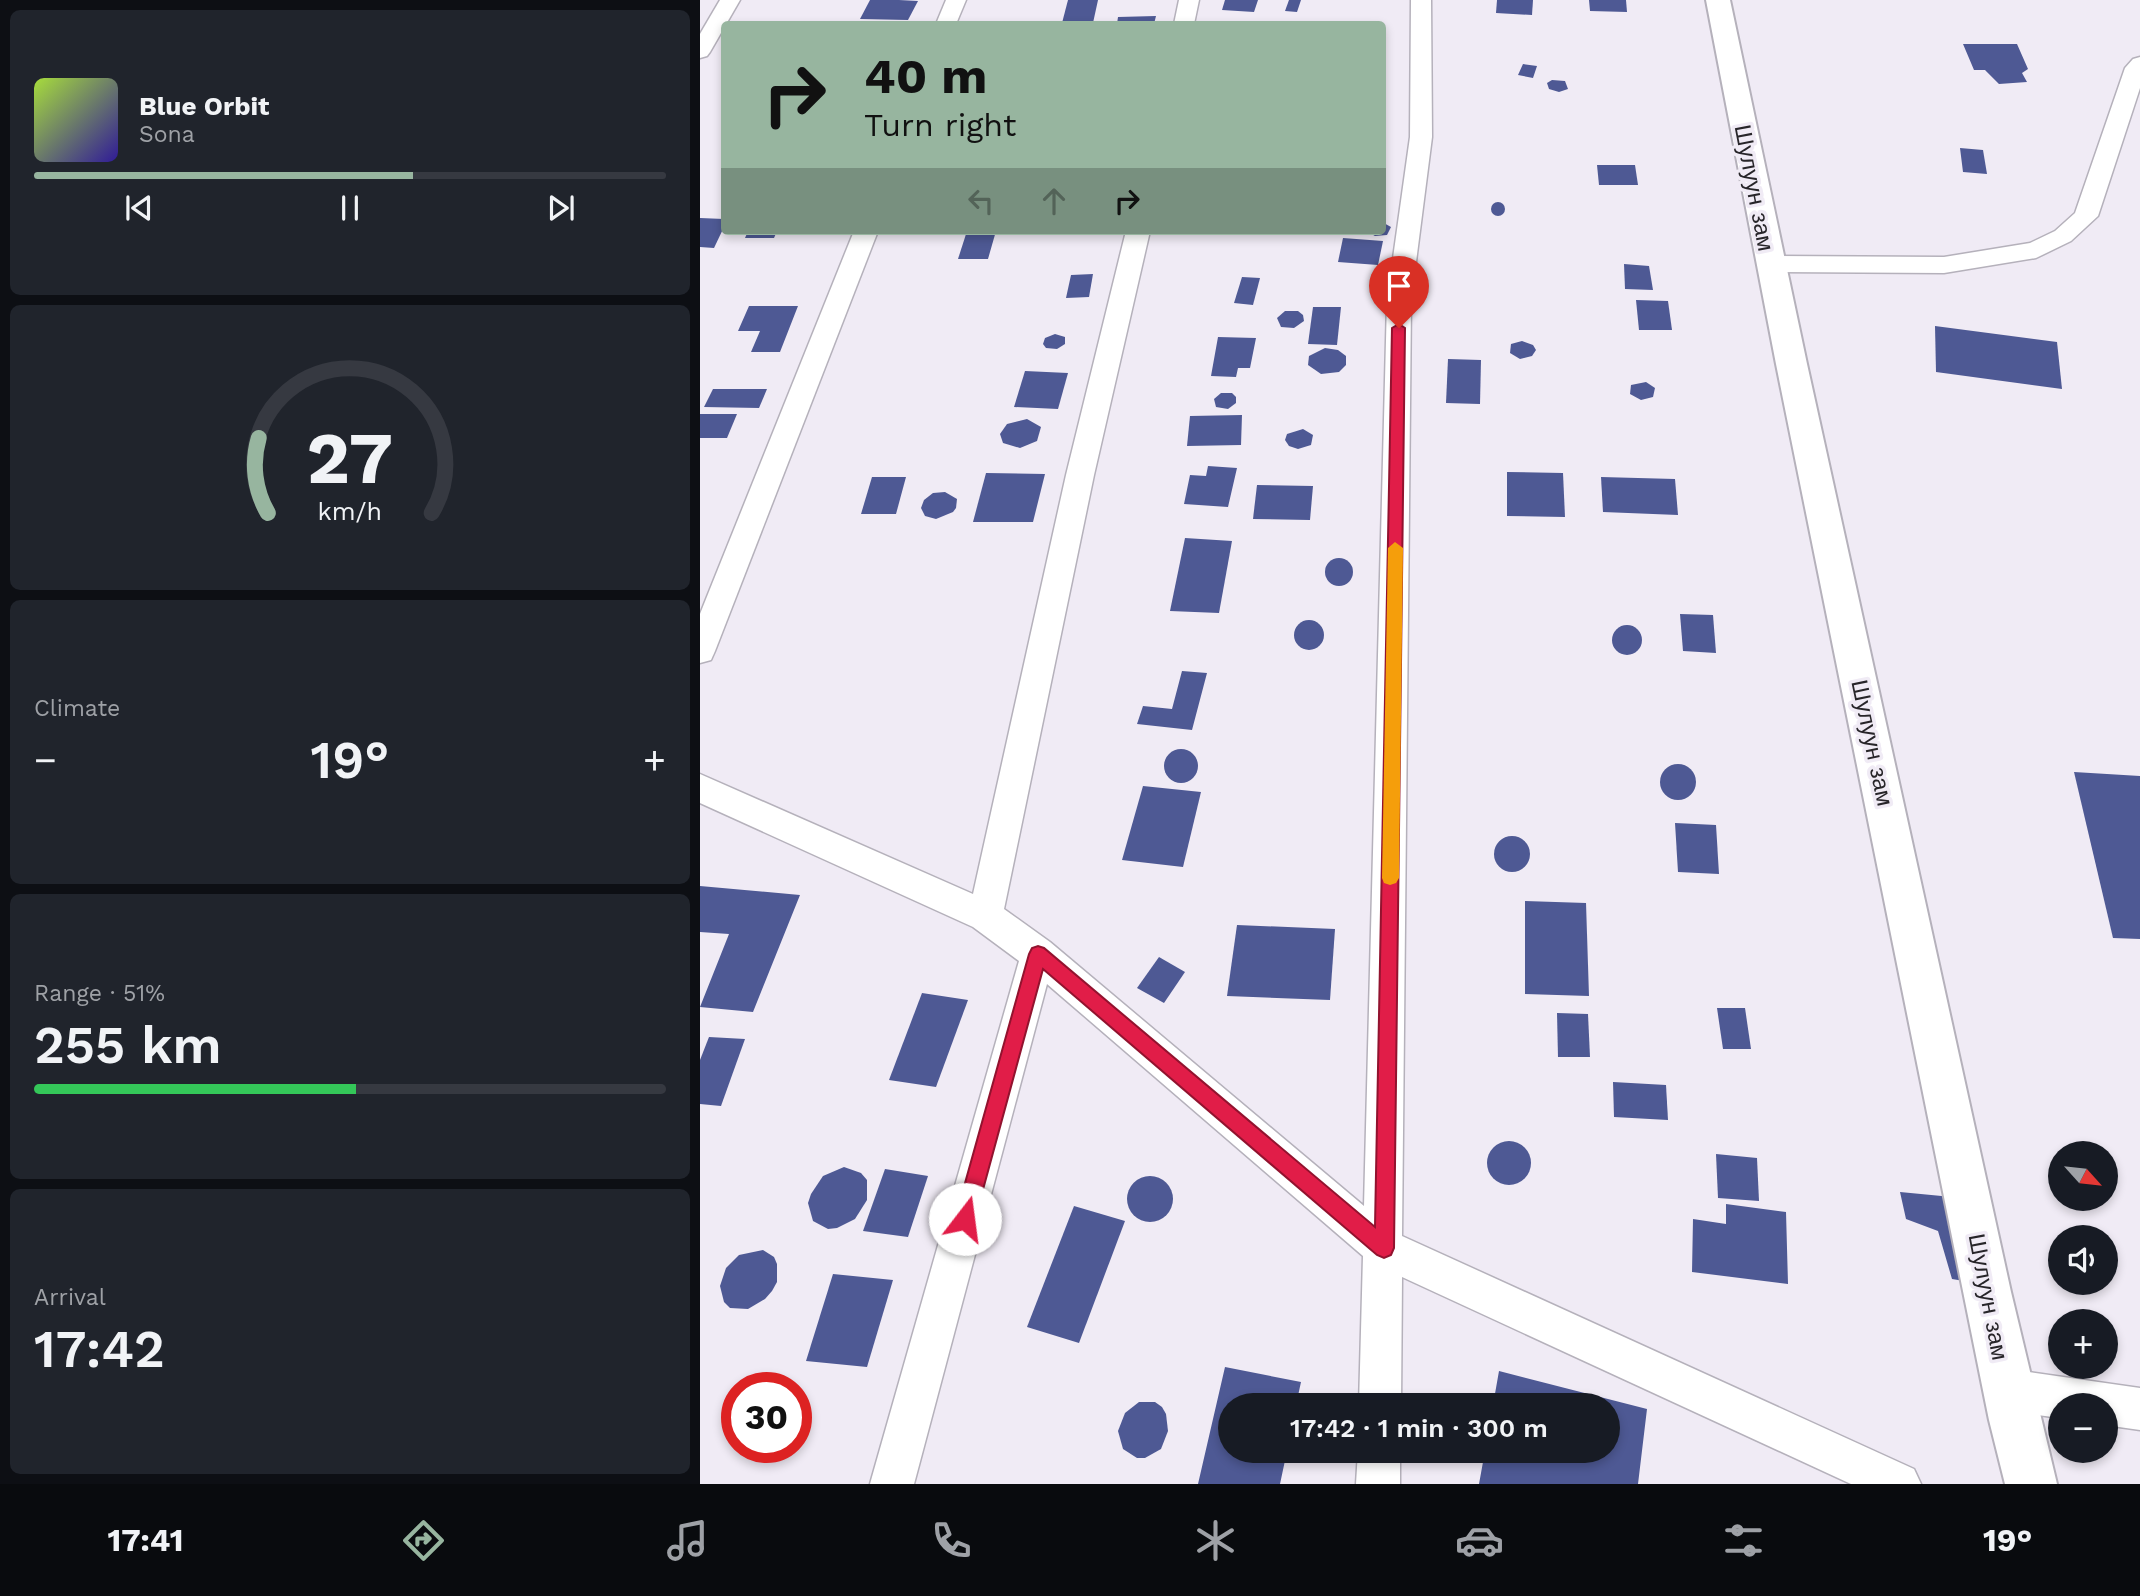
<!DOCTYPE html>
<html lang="en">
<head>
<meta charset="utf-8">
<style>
  body { margin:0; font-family:"Work Sans",sans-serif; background:#20242c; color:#f1f3f6; height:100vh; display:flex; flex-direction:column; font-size:26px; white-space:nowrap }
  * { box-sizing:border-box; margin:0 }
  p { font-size:23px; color:#9ea1a6 }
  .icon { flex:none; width:38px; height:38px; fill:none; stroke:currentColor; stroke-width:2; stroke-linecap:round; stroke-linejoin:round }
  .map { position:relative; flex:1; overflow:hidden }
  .drawer { display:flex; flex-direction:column; gap:10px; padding:10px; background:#0d0f14; width:700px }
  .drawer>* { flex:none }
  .hud { position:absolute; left:21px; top:21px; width:665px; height:214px; border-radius:7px; box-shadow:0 4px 10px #0003; background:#97b59f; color:#111; overflow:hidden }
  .needle { width:46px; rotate:117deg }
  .fabs { position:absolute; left:1348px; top:1141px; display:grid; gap:14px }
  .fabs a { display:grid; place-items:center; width:70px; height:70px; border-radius:50%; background:#171b24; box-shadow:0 4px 10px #0003; font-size:35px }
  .speed { position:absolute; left:21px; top:1372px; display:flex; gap:14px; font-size:35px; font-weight:700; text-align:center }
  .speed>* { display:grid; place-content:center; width:91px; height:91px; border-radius:50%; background:#171b24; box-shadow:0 4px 10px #0003; line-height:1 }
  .speed .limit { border:10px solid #d22; background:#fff; color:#111 }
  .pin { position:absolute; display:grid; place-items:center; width:60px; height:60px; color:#fff; margin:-72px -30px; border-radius:50% 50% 50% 0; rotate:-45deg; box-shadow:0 0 7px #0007 }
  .pin .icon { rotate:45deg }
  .me { position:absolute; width:77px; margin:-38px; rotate:15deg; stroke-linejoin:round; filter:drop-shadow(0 0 5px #0008) }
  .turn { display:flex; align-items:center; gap:24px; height:147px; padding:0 28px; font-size:32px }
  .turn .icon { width:91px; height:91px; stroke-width:2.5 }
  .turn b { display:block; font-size:49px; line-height:60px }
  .lanes { display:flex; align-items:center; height:66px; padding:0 28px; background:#0003; justify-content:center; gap:35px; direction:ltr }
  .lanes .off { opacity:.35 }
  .big { font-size:52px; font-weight:600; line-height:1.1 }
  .drawer .tile { flex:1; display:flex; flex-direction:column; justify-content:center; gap:10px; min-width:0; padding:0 24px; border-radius:10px; background:#20242c }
  .drawer .dial { align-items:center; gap:0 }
  .dial svg { height:182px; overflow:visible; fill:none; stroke:#363941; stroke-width:7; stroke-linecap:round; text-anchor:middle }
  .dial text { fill:#f1f3f6; stroke:none }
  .song { display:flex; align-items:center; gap:21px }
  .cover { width:84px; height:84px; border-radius:10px; background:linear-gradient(135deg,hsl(80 70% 55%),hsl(250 70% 35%)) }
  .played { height:7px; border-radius:4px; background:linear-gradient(90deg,#97b59f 60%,#363941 60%) }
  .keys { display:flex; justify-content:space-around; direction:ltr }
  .heat { display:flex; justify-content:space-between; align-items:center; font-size:38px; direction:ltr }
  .charge { height:10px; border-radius:5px; background:linear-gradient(90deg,#34c759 51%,#363941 0) }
  .trip { position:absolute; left:518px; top:1393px; width:402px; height:70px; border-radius:35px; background:#171b24; box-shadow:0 4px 10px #0003; font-weight:600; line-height:70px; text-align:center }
  .tab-bar { display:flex; height:112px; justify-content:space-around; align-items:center; background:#090b0e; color:#9ea1a6 }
  .tab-bar .icon { width:49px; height:49px }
  .tab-bar .active { color:#97b59f }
  .tab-bar b { font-size:32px; color:#f1f3f6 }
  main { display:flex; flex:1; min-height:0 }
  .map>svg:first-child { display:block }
</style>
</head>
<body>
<main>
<section class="drawer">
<div class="tile">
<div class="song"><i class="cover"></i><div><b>Blue Orbit</b><p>Sona</p></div></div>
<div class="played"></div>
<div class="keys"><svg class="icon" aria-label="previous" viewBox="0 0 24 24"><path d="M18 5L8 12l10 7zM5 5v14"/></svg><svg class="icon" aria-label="pause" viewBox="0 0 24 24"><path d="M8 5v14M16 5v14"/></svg><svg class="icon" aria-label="next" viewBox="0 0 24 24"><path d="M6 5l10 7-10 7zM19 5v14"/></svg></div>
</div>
<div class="tile dial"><svg viewBox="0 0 100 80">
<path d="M14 69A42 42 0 1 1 86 69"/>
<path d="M14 69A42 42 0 0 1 10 36" stroke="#97b59f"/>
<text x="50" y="56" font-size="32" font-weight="700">27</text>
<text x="50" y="72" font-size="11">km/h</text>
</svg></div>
<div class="tile"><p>Climate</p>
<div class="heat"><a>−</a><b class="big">19°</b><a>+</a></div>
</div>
<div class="tile"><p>Range · 51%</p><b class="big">255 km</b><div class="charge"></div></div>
<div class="tile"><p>Arrival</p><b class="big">17:42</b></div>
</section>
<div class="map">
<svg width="1440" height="1484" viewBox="0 0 1440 1484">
  <rect width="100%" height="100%" fill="#f0ebf5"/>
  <g fill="#4e5994">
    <polygon points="170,0 199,0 218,1 208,20 160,19"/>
    <polygon points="368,0 398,0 393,23 362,23"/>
    <polygon points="525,0 558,0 554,12 522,10"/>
    <polygon points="589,0 601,0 597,12 585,11"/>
    <polygon points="797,0 833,0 832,15 796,13"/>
    <polygon points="889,0 926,0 927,12 890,11"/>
    <polygon points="456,16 454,24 417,24 418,17"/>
    <polygon points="1263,44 1317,44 1328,69 1322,73 1327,82 1299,84 1285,70 1274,70"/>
    <polygon points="823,64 837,66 833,78 818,75"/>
    <polygon points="852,80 865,81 868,89 859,92 849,89 847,83"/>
    <polygon points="1260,148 1283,150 1287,174 1263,172"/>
    <polygon points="897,165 935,165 938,185 899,185"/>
    <circle cx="798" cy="209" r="7"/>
    <polygon points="0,218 24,219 24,227 14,248 0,247"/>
    <polygon points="682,222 691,227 687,235 675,236 666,231 682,231"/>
    <polygon points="48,231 77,231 74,238 45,238"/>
    <polygon points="267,231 296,231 288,259 258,259"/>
    <polygon points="643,238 683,241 678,265 638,262"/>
    <polygon points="924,264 949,266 953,290 925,289"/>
    <polygon points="393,274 389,297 366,298 371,275"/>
    <polygon points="542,277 560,278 553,305 534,303"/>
    <polygon points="936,300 968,301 972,330 939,330"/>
    <polygon points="49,306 98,306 80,352 51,352 60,331 38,331"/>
    <polygon points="613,307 641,307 637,345 608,344"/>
    <polygon points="585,311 598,311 603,315 604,321 594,328 581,327 577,318"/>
    <polygon points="1235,326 1357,342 1362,389 1236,372"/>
    <polygon points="355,334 365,337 365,344 357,349 346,348 343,344 345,338"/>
    <polygon points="518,337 556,338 550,368 538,368 536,377 511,376"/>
    <polygon points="822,341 833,345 836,350 832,356 820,359 810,353 811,344"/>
    <polygon points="625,348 638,350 646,356 646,365 639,372 621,374 608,365 609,356"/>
    <polygon points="748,359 781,360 780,404 746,403"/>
    <polygon points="325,371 368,373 358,409 314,407"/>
    <polygon points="946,382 955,388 953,397 941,400 930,394 931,385"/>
    <polygon points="13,389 67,389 59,408 4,407"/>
    <polygon points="521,393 532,393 536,397 536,403 528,409 516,407 514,399"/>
    <polygon points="0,414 37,414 27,438 0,438"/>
    <polygon points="542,415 541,445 487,446 490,416"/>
    <polygon points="327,419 341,427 337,441 320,448 303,443 300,434 307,424"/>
    <polygon points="603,429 613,435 611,445 598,449 589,446 585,440 587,434"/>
    <polygon points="508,466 537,468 528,507 484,504 490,475 506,476"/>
    <polygon points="807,472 863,473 865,517 807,516"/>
    <polygon points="286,473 345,474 333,522 273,522"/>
    <polygon points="172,477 206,477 196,514 161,514"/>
    <polygon points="901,477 975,479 978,515 903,512"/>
    <polygon points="557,485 613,486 610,520 553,519"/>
    <polygon points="245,492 257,499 256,508 253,512 236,519 225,516 221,508 224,500 233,493"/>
    <polygon points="485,538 532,541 519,613 470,611"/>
    <circle cx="639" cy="572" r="14"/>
    <polygon points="980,614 1013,615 1016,653 983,651"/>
    <circle cx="609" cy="635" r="15"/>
    <circle cx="927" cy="640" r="15"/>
    <polygon points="482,671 507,673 492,730 437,724 443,706 472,709"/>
    <circle cx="481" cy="766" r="17"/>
    <circle cx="978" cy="782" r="18"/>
    <polygon points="1374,772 1440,776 1440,939 1413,938"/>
    <polygon points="443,786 501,792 483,867 422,860"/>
    <polygon points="975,823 1016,825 1019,874 978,872"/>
    <circle cx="812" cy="854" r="18"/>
    <polygon points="0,886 100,895 53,1012 0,1007 29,934 0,932"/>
    <polygon points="825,901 886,903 889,996 825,994"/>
    <polygon points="537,925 635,929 630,1000 527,996"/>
    <polygon points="459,957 485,972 464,1003 437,988"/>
    <polygon points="222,993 268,1000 236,1087 189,1080"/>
    <polygon points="1017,1008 1045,1008 1051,1049 1023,1049"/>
    <polygon points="857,1013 888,1014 890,1057 858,1057"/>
    <polygon points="9,1037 45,1039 21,1106 0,1104 0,1060"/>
    <polygon points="913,1082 966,1085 968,1120 914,1117"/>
    <circle cx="809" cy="1163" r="22"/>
    <polygon points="1016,1154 1057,1158 1059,1201 1018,1198"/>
    <polygon points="144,1167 161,1173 167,1180 167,1200 155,1219 137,1228 128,1229 113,1221 108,1203 111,1194 123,1176"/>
    <polygon points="185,1169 228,1176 208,1237 163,1231"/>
    <circle cx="450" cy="1199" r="23"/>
    <polygon points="1200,1192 1252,1197 1270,1282 1252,1279 1238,1231 1206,1219"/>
    <polygon points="1026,1204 1086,1212 1088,1284 992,1272 993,1219 1026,1224"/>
    <polygon points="374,1206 425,1221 379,1343 327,1327"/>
    <polygon points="63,1250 74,1257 77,1264 77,1282 72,1291 65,1299 48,1309 30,1308 24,1302 20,1286 26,1268 39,1255"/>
    <polygon points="133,1274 193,1280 167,1367 106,1361"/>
    <polygon points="525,1367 601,1382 596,1405 530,1405 530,1451 587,1451 580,1484 498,1484"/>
    <polygon points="799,1371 947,1409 938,1484 779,1484 785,1451 908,1451 908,1405 793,1405"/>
    <polygon points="439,1402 455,1402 462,1407 466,1414 468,1431 461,1449 445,1458 437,1458 423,1449 418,1431 425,1413"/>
  </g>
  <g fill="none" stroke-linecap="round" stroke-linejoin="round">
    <defs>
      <g id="minor">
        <polygon points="20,0 40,0 10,52 7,56 0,58 0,34"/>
        <polygon points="246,0 266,0 256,24 236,24"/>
        <polygon points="479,0 499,0 494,24 474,24"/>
        <polygon points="711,0 731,0 732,137 711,301 702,1236 1214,1469 1221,1484 1151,1484 702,1277 701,1405 659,1405 663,1256 347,984 214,1484 170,1484 319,961 273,927 0,803 0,774 273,894 366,475 426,231 450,231 394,475 304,909 350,942 664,1206 687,301 710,137"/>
        <polygon points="1440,57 1440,88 1398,216 1371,241 1336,258 1244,273 1069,272 1060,270 1057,264 1060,258 1069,256 1244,257 1330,243 1355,231 1375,213 1425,68 1433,59"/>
        <polygon points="154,231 178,231 15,651 11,660 0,663 0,614"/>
        <polygon points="1307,1369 1440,1388 1440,1430 1405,1425 1405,1405 1360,1405 1360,1418 1307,1411 1292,1405 1286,1390 1292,1375"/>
        <polygon points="658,1451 700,1451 700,1484 656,1484"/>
      </g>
      <polygon id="tertiary" points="1006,0 1030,0 1107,364 1311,1292 1357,1484 1305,1484 1289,1420 1076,364"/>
    </defs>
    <use href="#minor" stroke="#b5b1bb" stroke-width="3"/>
    <use href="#tertiary" stroke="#b5b1bb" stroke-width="4"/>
    <use href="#minor" fill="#fff" fill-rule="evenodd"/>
    <use href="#tertiary" fill="#fff" fill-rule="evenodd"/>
  </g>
  <polygon fill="#e11d48" stroke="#92132f" stroke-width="2" points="699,324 705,328 694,1248 691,1255 684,1258 677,1255 343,969 275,1219 272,1226 265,1229 258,1226 255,1219 329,954 332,948 338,946 344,948 675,1227 692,328"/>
  <polygon fill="#f59e0b" points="695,542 703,548 699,878 696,883 690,885 684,883 682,878 688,548"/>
  <g text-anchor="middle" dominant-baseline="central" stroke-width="7" stroke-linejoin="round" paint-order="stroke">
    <g font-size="23" fill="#272529" stroke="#f0ebf5">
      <text transform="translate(1054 188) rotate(79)">Шулуун зам</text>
      <text transform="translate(1172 743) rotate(78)">Шулуун зам</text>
      <text transform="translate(1288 1297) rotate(79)">Шулуун зам</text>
    </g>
  </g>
</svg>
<div class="fabs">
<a><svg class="needle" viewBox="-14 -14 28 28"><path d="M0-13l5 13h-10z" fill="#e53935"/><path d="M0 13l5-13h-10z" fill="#9ea1a6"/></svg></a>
<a><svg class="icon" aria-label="sound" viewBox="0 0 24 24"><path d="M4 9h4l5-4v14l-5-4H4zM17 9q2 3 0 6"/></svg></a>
<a>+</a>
<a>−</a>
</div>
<div class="speed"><div class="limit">30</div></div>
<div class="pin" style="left:699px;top:328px;background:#d93025"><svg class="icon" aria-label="arrive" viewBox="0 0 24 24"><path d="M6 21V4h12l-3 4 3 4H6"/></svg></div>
<svg class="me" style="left:265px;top:1219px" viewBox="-20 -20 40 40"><circle r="19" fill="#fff"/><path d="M0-13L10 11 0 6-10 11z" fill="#e11d48"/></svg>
<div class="trip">17:42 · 1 min · 300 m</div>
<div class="hud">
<div class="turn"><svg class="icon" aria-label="right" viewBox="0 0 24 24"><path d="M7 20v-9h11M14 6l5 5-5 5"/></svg><div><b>40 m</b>Turn right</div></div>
<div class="lanes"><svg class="icon off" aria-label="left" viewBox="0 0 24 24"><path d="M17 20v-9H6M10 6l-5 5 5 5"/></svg><svg class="icon off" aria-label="ahead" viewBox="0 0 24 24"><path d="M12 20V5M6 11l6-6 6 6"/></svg><svg class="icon" aria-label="right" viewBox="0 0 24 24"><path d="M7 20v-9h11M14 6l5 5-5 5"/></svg></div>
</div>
</div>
</main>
<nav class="tab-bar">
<b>17:41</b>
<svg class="icon active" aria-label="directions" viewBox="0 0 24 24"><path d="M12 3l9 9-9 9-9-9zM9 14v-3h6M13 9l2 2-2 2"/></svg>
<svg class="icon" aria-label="music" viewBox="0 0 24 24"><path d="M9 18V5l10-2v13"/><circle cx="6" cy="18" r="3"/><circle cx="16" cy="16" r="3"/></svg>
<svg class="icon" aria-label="phone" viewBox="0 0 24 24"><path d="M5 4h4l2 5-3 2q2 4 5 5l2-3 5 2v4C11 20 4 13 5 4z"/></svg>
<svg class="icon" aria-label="climate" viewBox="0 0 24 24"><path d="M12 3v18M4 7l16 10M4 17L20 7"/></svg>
<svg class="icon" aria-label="car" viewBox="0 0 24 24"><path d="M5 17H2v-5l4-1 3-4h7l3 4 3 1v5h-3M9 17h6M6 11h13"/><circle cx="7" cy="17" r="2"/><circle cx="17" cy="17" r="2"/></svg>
<svg class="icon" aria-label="filters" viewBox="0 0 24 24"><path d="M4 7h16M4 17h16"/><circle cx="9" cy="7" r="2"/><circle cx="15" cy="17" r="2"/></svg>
<b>19°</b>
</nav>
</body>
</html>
